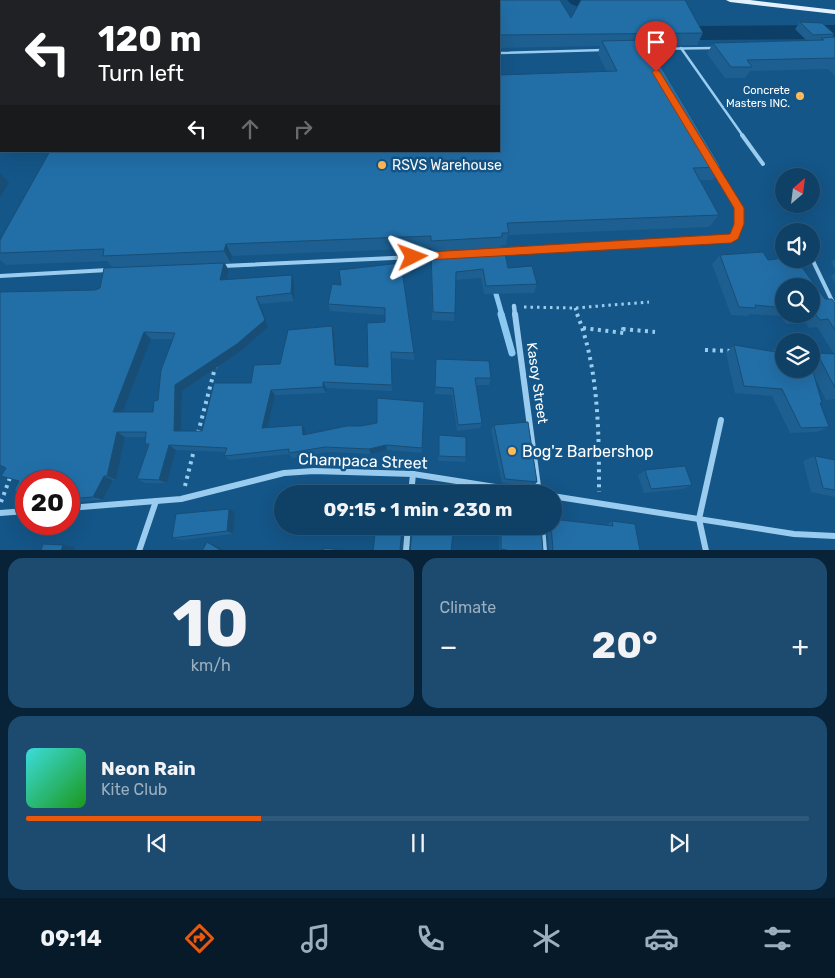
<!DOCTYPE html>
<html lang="en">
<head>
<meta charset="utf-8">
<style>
  body { margin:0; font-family:Rubik,sans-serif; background:#1d4b6f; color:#f1f3f6; height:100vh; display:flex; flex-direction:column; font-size:19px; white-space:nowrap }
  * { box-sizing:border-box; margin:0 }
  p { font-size:16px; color:#9bafbf }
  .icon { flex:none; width:28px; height:28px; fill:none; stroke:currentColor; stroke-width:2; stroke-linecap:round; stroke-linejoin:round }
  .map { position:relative; height:550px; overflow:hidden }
  .panel { display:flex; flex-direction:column; gap:8px; padding:8px; background:#082338; flex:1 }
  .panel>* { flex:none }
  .hud { position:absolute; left:0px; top:0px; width:500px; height:152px; box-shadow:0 5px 20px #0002,0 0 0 1px #2f597a; background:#202124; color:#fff; overflow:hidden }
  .needle { width:32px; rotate:28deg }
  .tools { position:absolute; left:775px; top:168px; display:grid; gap:10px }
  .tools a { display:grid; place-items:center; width:45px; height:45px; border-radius:50%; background:#0f4066; box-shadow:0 5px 20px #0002,0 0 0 1px #2f597a; font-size:25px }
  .speed { position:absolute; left:15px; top:470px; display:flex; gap:10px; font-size:25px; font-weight:700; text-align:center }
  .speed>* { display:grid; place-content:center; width:65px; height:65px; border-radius:50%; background:#0f4066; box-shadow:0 5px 20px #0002,0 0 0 1px #2f597a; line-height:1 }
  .speed .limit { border:8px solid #d22; background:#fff; color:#111 }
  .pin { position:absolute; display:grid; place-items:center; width:42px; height:42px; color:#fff; margin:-51px -21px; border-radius:50% 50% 50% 0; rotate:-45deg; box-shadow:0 0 5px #0007 }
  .pin .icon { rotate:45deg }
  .me { position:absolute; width:55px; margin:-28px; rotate:87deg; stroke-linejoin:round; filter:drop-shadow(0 0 4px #0008) }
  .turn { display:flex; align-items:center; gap:18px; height:105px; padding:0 15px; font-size:22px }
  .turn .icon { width:65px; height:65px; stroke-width:2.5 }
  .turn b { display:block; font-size:35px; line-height:42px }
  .lanes { display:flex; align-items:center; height:48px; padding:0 15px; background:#0003; justify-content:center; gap:25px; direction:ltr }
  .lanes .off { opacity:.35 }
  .big { font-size:38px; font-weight:700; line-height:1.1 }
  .panel .widget { flex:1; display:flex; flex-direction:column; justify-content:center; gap:8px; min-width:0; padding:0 18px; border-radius:15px; background:#1d4b6f }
  .panel .dial { align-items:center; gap:0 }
  .dial b { font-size:65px; line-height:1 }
  .song { display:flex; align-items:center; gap:15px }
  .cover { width:60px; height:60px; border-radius:8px; background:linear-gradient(135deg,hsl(180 70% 55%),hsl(120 70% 35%)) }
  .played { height:5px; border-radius:2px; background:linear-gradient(90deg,#ea580c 30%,#2f597a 30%) }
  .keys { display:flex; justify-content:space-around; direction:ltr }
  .heat { display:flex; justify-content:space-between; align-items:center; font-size:28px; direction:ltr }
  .panel .tiles { flex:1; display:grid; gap:8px; grid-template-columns:1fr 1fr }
  .widget:last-child { grid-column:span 2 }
  .trip { position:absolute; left:274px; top:485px; width:288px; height:50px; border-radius:25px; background:#0f4066; box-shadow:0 5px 20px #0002,0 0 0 1px #2f597a; font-weight:700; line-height:50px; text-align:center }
  .tabs { display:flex; height:80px; justify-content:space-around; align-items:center; background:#061a29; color:#9bafbf }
  .tabs .icon { width:35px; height:35px }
  .tabs .on { color:#ea580c }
  .tabs b { font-size:22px; color:#f1f3f6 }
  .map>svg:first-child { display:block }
</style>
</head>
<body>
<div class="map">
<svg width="835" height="551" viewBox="0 0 835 551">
  <rect width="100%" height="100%" fill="#145688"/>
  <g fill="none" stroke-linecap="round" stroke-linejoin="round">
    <polyline stroke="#8cc9f2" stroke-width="5" points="494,287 502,315"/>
    <polyline stroke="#8cc9f2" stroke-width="7" points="501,314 512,353"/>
    <g fill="#0d3e65" fill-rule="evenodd">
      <polygon points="567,0 603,0 647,17 697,26 835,25 835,39 697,40 634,28 571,4"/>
      <polygon points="0,4 1,5 1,18 0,18"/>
    </g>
    <g stroke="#9accef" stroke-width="3" stroke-dasharray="2.5 4" stroke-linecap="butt">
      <polyline points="524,307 575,308 649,302"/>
      <polyline points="575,308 578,315"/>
    </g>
    <g stroke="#9accef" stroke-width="4" stroke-dasharray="3 4.5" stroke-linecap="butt">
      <path d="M577 314C599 368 599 434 599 492"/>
      <polyline points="583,328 624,333 623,329 655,332"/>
      <polyline points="705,350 731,351"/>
      <polyline points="198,433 216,364"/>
      <polyline points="185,486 195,446"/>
      <polyline points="1,502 11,475"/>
    </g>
    <g stroke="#9accef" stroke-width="2.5">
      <polyline points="681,48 743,136"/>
      <polyline points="647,49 715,48"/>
      <polyline points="499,53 603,50"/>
    </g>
    <g stroke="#9accef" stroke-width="4">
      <polyline points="742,135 763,164"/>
      <path d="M500 252 731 239C752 218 728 189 715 169"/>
      <polyline points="813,261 835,307"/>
      <polyline points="223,266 435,256"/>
      <polyline points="0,276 108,270"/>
    </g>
    <polyline stroke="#9accef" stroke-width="4.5" points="514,306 515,315"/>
    <g stroke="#9accef" stroke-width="6">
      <polyline points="515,314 539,494"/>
      <polyline points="411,494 413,474"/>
      <polyline points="552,496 794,534 835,536"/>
      <polyline points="69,508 181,499 284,473 314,471 413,474 539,494"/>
      <polyline points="0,513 26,511"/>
      <polyline points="542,526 544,551"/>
      <polyline points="139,551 156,501"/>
      <polyline points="406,551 408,526"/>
      <polyline points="706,551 699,519 721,420"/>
    </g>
    <polygon fill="#e3f1ff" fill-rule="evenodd" points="726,0 750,0 835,10 835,14 730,2"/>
  </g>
  <g fill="#1d5f90" fill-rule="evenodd">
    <path d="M479 0H543L571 18 703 33 697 45 649 46 721 167 713 180H700L719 215 709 227 508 235 506 245H501L500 248 508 268 537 284 534 293 484 294 481 278 456 280 454 321 432 320 431 248 232 256 231 263H225L229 271 226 279 294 282V301L260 304 268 327 241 351 182 391 181 431H202L251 383 280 364 332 326 334 333 337 366 368 367 385 322V315L330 311 328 304 341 285 401 263 414 353V360L391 358 392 391 326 388V393L275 395 267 427 305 430 306 434 361 426 377 423 424 402 422 453 387 450 371 454 328 452 292 458 289 454 230 460 224 456 225 452 176 450 167 483H145L137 479 148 446 145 444V437H125L116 480H113L103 500 78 502 69 499V481H26V495L14 491 19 481 1 476 6 468 95 290 100 288 112 267 107 261 6 265 0 260V240L607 72 598 54 600 46 499 48V1H478ZM151 339H172L158 400 153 412H123Z"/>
    <polygon points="800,22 834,34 832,38 835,37 835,76 828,69 750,71 745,78 725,78 707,54 713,43 806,40 795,29"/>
    <path d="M720 255 768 260 825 299 835 303V399L826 400 816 380 822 403 820 404 829 427 817 432 790 433 772 396 735 393 726 353 734 345 771 351 775 348 811 369V357L817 353 834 354 817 327 809 328 806 323 786 324 781 316 750 314 748 316 731 315 712 264ZM784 286 811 314H784Z"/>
    <polygon points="835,259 835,269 831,262"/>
    <polygon points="835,273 835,283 831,276"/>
    <polygon points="436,366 491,378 489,385 476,385 482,423 480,428 457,431 452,395 435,394"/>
    <polygon points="494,425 537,482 533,487 502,483 491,430"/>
    <polygon points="439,435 466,457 465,462 438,461"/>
    <polygon points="815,456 835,460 835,497 811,492 803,461"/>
    <polygon points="645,470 692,485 683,489 644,493 638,475"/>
    <polygon points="229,509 235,512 233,534 181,540 172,538"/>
    <polygon points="612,521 640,551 549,551 547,526 607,526 607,524"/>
    <polygon points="499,526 541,526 543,551 499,551"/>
  </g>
  <g fill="#184e76">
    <polygon points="0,173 9,182 0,198"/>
    <polygon points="226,244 232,256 231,263 224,251"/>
    <polygon points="224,263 229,271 224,287 220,280"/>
    <polygon points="292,275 294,282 294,301 291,293"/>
    <polygon points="256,297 260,304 268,327 241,351 182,391 181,436 174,431 175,385"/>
    <polygon points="332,326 334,333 337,372 335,365"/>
    <polygon points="144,332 151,339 121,417 113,412"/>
    <polygon points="323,382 326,388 326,393 323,387"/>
    <polygon points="271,390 275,395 266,433 262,428"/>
    <polygon points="302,425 305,430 306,440 303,435"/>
    <polygon points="117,432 125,437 116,480 107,476"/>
    <polygon points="169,445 176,450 167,483 159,480"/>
    <polygon points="386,445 387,450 371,454 369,449"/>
    <polygon points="104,476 113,480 103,500 93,497"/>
    <polygon points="229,509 235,512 233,534 227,531"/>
    <polygon points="207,542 214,545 225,551 222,551"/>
    <polygon points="63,545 74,547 73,551 61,551"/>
  </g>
  <g fill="#226fa8" stroke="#184e76" fill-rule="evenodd">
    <polygon points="50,0 289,0 293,1 50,1"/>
    <rect x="404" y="0" width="40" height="1"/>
    <polygon points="480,0 560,0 571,18 581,0 685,0 703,33 499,35 499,1 473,1 480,1"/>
    <polygon points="800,22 822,23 834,34 813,35"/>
    <polygon points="1,37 1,46 0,45 0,38"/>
    <polygon points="835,37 835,58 747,60 752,67 731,67 713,43 824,40 821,38"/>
    <polygon points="645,40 721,167 693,168 719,215 507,223 509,233 502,233 502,237 431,241 431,236 226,244 224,251 103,256 104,249 0,253 0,240 50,151 499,151 499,75 617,71 602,41"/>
    <polygon points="504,248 508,268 532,266 537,284 486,286 483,269 456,272 455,313 433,312 431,252"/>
    <polygon points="763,252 768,260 784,258 796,259 825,299 832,299 835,303 835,330 828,319 820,320 816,315 795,316 794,314 811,314 811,286 784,286 784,308 755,305 756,308 739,307 720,255"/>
    <path d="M224 263 220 280 292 275 291 293 256 297 265 320 237 344 175 385 174 431H202L214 383H251L254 365 280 364 288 330 332 326 335 365 368 367 367 323 385 322V308L328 304 332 284 341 285 339 270 401 263 414 353 391 352 392 385 323 382V387L271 390 262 428 302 425 303 435 347 426H361L377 423V398L424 402 422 448 386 445 369 449 325 447 289 453V449L224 456 227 448 169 445 159 480 137 479 149 444H145L146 432H117L107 476H104L93 497 69 499V481H26V492L14 491 19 481 1 476 6 468 0 465V292L95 290 100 288 104 268ZM144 332 175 333 161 370 158 400 154 401 153 412H113Z"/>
    <polygon points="734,345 776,352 775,348 784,350 784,369 811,369 811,365 822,403 820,403 829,427 801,428 782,389 744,386"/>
    <polygon points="817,353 835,354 835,388"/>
    <polygon points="436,359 489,361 491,378 475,378 482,423 458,425 453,388 435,387"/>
    <polygon points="528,422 537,482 505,479 494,425"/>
    <polygon points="439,435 466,437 466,457 439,456"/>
    <polygon points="815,456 835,460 835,490 823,488"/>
    <polygon points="685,466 692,485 651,489 645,470"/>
    <polygon points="375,487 395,489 395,494 374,494"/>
    <polygon points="507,490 529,494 508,494"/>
    <polygon points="281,498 282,498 282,514 278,513"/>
    <polygon points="229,509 227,531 172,538 176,514"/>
    <polygon points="552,519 613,526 612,521 635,524 640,551 551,551 553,549 551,526 552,526"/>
    <polygon points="376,526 391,526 391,530 402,531 400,549 401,551 373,551"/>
    <polygon points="501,526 541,526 543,551 511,551 501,549"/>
    <polygon points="425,530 453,534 451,551 410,551 412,531 425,532"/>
    <polygon points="207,542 222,551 202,551"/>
    <polygon points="43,544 63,545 61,551 41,551"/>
    <polygon points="324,548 350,551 324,551"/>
  </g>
  <polygon fill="#ea580c" stroke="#983908" points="656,69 660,72 744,208 744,224 738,239 731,243 409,261 409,254 413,253 730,234 734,224 734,208 652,72"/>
  <g fill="#ffba59" stroke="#145688" stroke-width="2">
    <circle cx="800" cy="96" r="5"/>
    <circle cx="382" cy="165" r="5"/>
    <circle cx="512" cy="451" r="5"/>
  </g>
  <g text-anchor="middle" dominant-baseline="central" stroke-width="5" stroke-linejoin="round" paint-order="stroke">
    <g font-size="11" fill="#fff" stroke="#145688" text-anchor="end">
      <text x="790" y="90">Concrete<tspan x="790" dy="13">Masters INC.</tspan></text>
    </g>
    <g font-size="14" fill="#fff" stroke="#145688" text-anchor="start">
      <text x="392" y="165">RSVS Warehouse</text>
    </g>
    <g font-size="14" fill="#fff" stroke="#145688">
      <text transform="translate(537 383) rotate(82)">Kasoy Street</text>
    </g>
    <g font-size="16" fill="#fff" stroke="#145688" text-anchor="start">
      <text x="522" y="451">Bog'z Barbershop</text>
    </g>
    <g font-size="16" fill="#fff" stroke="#145688">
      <text transform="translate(363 461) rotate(2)">Champaca Street</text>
    </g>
  </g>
</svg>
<div class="tools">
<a><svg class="needle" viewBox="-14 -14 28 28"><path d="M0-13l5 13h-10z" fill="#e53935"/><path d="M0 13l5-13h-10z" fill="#9bafbf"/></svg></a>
<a><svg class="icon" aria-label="sound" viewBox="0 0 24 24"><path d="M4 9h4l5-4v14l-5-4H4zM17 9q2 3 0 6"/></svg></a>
<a><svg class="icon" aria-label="search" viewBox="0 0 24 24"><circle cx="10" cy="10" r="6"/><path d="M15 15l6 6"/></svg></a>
<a><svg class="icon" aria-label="layers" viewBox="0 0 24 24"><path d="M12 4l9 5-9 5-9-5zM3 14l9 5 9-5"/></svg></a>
</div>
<div class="speed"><div class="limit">20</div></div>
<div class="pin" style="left:656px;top:72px;background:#d93025"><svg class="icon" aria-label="arrive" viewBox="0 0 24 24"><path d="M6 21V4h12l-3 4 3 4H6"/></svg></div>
<svg class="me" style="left:413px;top:257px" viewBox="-20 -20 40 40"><path d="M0-17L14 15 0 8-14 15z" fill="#ea580c" stroke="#fff" stroke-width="4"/></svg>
<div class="trip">09:15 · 1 min · 230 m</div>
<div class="hud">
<div class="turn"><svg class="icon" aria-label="left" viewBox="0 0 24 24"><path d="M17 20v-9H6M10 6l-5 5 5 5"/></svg><div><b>120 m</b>Turn left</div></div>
<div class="lanes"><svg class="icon" aria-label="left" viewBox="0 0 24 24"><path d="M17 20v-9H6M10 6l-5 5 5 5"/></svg><svg class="icon off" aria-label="ahead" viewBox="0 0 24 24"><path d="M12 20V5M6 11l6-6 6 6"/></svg><svg class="icon off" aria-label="right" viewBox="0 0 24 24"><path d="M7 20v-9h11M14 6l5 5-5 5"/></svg></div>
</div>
</div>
<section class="panel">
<div class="tiles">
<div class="widget dial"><b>10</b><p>km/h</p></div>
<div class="widget"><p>Climate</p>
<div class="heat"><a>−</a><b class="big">20°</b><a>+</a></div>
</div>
<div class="widget">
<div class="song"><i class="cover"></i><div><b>Neon Rain</b><p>Kite Club</p></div></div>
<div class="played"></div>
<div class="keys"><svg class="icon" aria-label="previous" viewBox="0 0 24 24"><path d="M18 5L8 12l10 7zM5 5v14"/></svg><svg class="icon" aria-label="pause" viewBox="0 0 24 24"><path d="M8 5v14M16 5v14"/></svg><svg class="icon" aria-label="next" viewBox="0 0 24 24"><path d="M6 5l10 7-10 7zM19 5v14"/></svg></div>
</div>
</div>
</section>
<nav class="tabs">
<b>09:14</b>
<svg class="icon on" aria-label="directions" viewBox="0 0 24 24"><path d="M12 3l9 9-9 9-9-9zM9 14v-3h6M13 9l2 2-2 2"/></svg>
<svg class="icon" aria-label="music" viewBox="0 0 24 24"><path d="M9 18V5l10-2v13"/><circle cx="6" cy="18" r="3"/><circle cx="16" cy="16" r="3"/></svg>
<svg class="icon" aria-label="phone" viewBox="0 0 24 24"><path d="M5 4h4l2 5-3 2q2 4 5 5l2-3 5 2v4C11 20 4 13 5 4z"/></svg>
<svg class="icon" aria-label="climate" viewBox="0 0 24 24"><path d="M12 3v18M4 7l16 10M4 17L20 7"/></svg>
<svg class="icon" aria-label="car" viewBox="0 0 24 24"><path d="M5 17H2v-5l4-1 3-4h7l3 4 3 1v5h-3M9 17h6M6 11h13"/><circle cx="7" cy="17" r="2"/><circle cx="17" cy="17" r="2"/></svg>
<svg class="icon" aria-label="filters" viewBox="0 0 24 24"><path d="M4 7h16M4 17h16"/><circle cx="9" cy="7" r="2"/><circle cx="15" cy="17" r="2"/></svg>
</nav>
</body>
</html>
